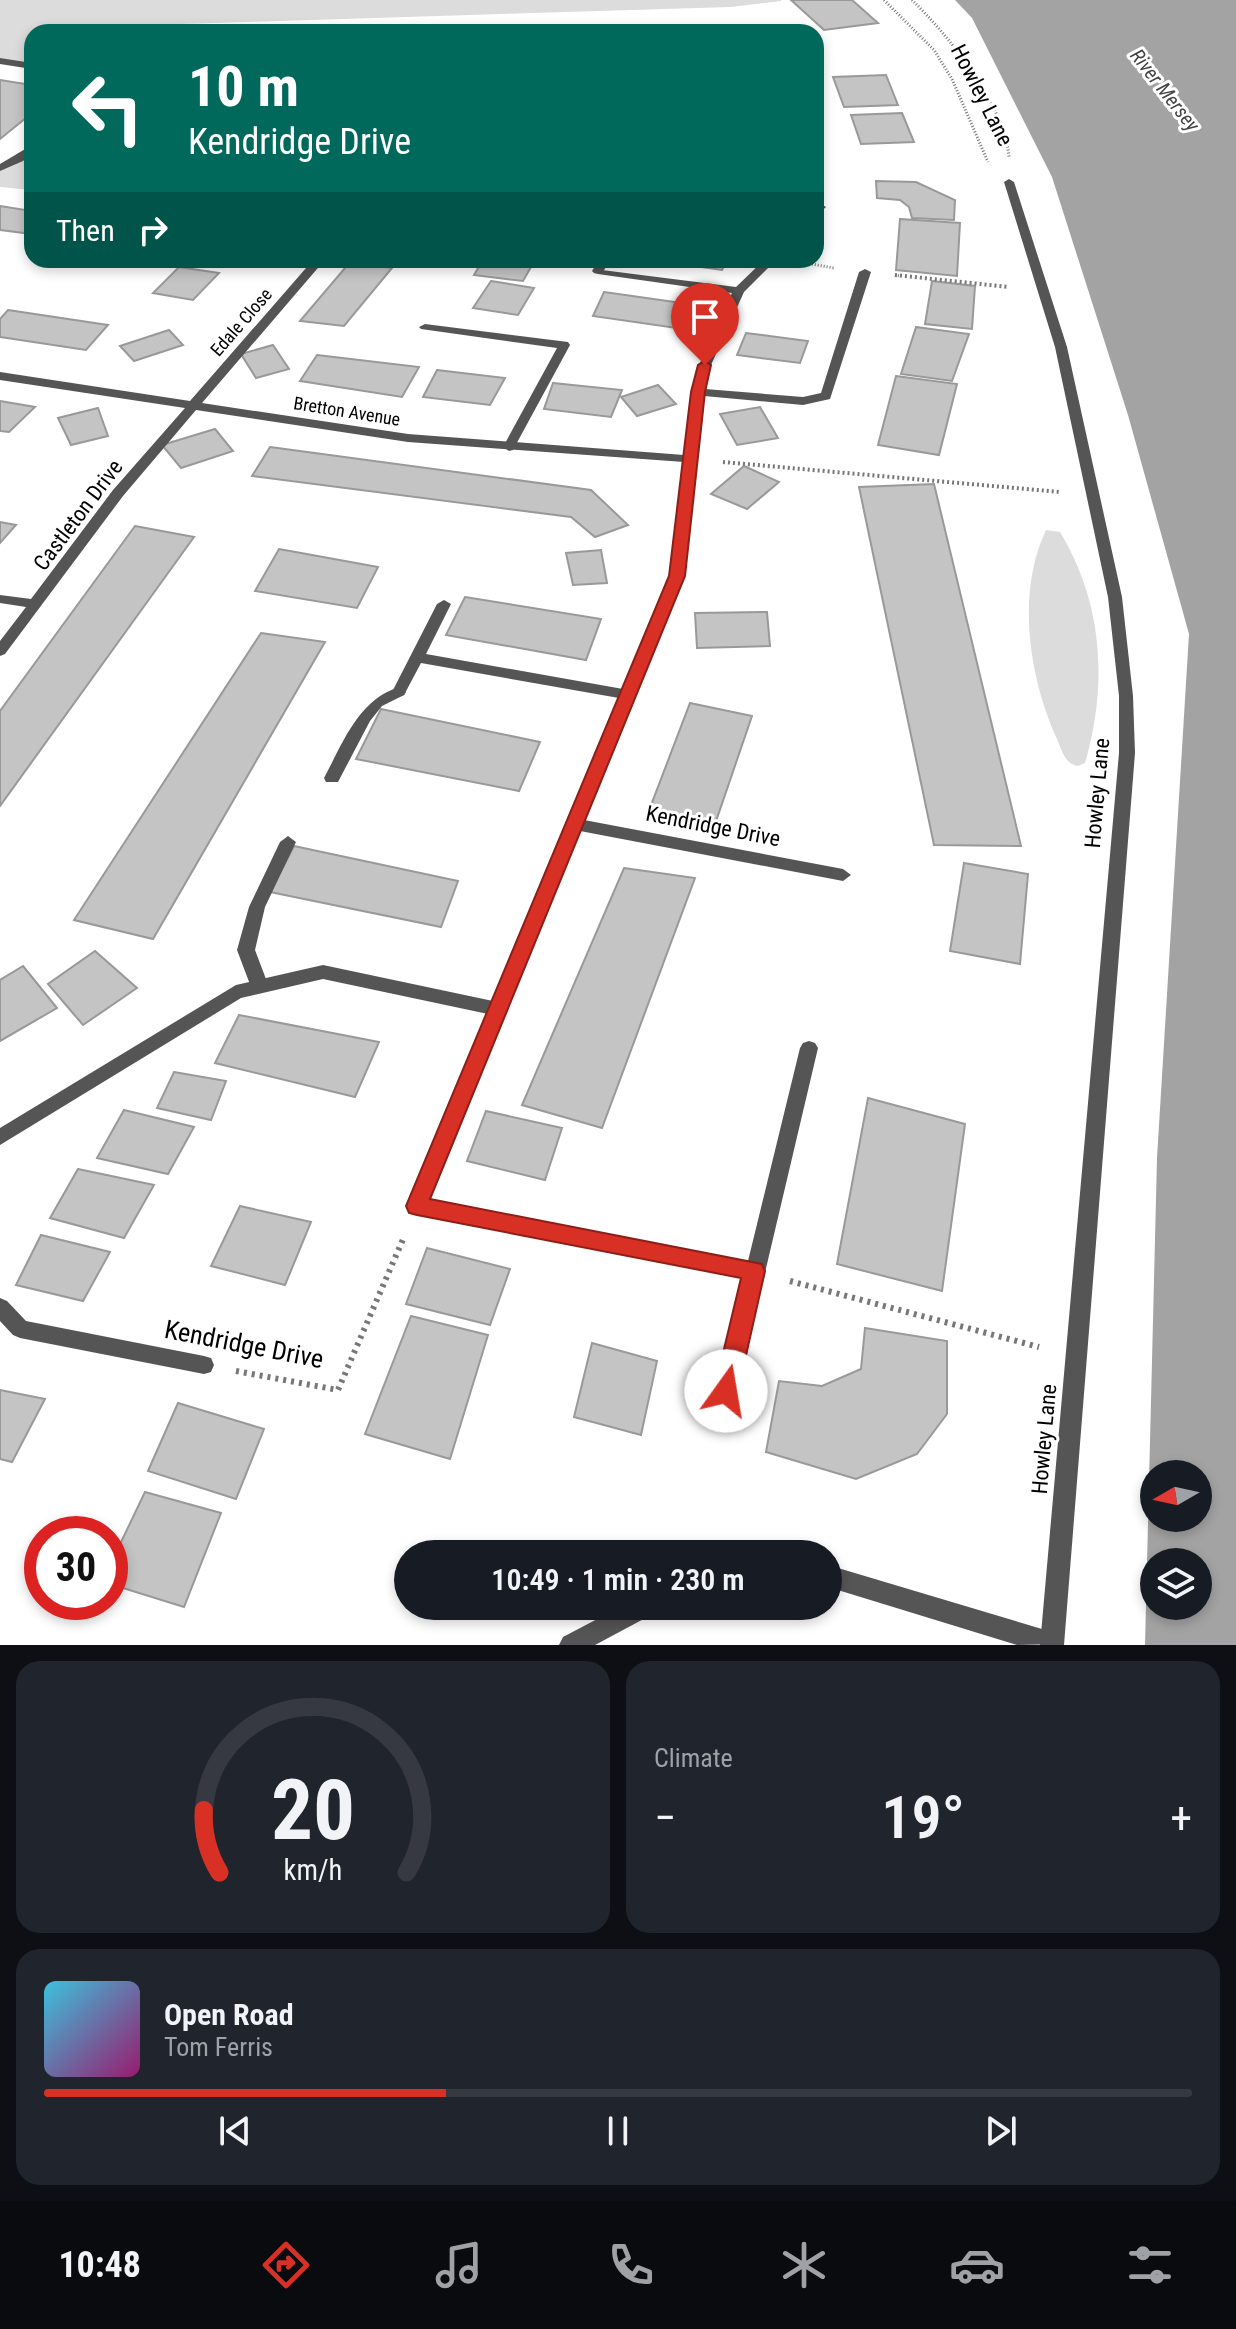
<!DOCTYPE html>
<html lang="en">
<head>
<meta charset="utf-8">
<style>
  body { margin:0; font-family:"Roboto Condensed",sans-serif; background:#20242c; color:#f1f3f6; height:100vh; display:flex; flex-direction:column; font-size:30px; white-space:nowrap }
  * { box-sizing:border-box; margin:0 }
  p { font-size:26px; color:#9ea1a6 }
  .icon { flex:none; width:44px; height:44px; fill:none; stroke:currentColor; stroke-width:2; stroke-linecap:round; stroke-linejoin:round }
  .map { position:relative; height:1645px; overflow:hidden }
  .sheet { display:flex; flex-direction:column; gap:16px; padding:16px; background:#0d0f14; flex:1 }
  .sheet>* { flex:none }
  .hud { position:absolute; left:24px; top:24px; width:800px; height:244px; border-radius:24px; box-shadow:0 4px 12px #0003; background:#00695c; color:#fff; overflow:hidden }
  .needle { width:52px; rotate:261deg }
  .buttons { position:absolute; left:1140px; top:1460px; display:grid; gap:16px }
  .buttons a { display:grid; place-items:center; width:72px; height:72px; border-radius:50%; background:#171b24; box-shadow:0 4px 12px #0003; font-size:40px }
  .speed { position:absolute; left:24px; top:1516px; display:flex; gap:16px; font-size:40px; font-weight:700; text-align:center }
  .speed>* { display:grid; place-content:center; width:104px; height:104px; border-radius:50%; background:#171b24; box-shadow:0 4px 12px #0003; line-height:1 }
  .speed .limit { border:12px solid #d22; background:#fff; color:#111 }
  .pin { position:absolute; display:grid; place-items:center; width:68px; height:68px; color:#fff; margin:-82px -34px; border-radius:50% 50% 50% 0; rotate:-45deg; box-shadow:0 0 8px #0007 }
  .pin .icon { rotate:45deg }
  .me { position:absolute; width:88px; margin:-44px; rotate:13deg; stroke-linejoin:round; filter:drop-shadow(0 0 6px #0008) }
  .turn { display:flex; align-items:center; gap:28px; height:168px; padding:0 32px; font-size:36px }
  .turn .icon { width:104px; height:104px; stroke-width:2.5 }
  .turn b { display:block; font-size:56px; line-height:68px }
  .then { display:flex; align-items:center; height:76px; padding:0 32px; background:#0003; gap:16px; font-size:30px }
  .big { font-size:60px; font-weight:600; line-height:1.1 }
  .sheet .widget { flex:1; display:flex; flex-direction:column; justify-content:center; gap:12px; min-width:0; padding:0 28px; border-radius:24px; background:#20242c }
  .sheet .dial { align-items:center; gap:0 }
  .dial svg { height:208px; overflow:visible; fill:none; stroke:#363941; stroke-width:7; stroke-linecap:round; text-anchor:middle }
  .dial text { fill:#f1f3f6; stroke:none }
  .song { display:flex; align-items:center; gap:24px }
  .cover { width:96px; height:96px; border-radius:12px; background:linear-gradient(135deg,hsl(190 70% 55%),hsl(320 70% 35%)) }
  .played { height:8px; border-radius:4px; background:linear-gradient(90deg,#d93025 35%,#363941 35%) }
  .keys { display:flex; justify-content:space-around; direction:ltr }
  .heat { display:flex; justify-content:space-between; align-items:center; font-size:44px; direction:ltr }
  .sheet .tiles { flex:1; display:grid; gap:16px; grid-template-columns:1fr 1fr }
  .widget:last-child { grid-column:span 2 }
  .trip { position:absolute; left:394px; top:1540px; width:448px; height:80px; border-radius:40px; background:#171b24; box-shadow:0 4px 12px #0003; font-weight:600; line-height:80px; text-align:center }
  .dock { display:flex; height:128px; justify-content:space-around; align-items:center; background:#090b0e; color:#9ea1a6 }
  .dock .icon { width:56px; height:56px }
  .dock .selected { color:#d93025 }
  .dock b { font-size:36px; color:#f1f3f6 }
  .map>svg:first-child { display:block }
</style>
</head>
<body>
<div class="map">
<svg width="1236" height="1645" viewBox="0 0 1236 1645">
  <rect width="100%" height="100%" fill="#fff"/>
  <g fill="#dcdcdc">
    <polygon points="0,0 781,0 781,1 731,7 179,24 177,32 32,32 32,66 0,61"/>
    <polygon points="32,148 32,190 0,187 0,168"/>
    <path d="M1046 530 1060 532C1103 603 1108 684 1085 763L1078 766C1065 764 1062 751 1057 739 1029 678 1016 593 1046 530Z"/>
  </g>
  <path fill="#a3a3a3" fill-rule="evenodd" d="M955 0H1236V1645H1145L1157 1158 1189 634 1128 415 1052 177 972 18ZM1154 1474H1198V1518H1154ZM1154 1562H1198V1606H1154Z"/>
  <g fill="#c4c4c4" stroke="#999" stroke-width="2">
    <polygon points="791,0 852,0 878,23 824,30"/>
    <polygon points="886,75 898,105 844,107 833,77"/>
    <polygon points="0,80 32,85 32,113 0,139"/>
    <polygon points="902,113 914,142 861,144 851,115"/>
    <polygon points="876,181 916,182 955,200 954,220 912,218 909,207 900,200 877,198"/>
    <polygon points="0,206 32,211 32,234 0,230"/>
    <polygon points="900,219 960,223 957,276 896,270"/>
    <polygon points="483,260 535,260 523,281 474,275"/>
    <polygon points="666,260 727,260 722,270 665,262"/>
    <polygon points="350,262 392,268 344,326 300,321"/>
    <polygon points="179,267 219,273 193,300 153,293"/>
    <polygon points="491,281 534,288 518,315 473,308"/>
    <polygon points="932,281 975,286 972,329 925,324"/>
    <polygon points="604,292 696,305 683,329 593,316"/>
    <polygon points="8,310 108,325 86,350 0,337 0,319"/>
    <polygon points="916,327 969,334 952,381 901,374"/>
    <polygon points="169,330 183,345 134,361 120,346"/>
    <polygon points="746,333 808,341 800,363 737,355"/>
    <polygon points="273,345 289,369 256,378 241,354"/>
    <polygon points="317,355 419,367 402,397 300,381"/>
    <polygon points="437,370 505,378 490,405 423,397"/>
    <polygon points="896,376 957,384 939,455 878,445"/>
    <polygon points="553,383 622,390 611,417 544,409"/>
    <polygon points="658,385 676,404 637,416 621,397"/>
    <polygon points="0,401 35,407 9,432 0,431"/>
    <polygon points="760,407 778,438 737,445 720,414"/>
    <polygon points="98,408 108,436 71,445 58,418"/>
    <polygon points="215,429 233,451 181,468 162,445"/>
    <polygon points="270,447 591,490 628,525 595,537 571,517 252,476"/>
    <polygon points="744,466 779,482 747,509 711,494"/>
    <polygon points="934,484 1021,846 934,845 859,487"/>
    <polygon points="0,522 16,525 0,543"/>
    <polygon points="135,526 194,537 0,806 0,711"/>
    <polygon points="279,549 378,567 357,608 255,591"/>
    <polygon points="601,550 607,583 573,585 566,553"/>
    <polygon points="465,597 601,619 586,660 446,635"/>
    <polygon points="767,612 770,646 697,648 695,613"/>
    <polygon points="261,633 325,642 153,939 74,920"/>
    <polygon points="690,703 752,716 714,827 648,813"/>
    <polygon points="381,709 540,742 519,791 356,759"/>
    <polygon points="294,846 458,881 441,927 270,892"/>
    <polygon points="964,863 1028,874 1020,964 950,951"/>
    <polygon points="624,868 695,878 602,1128 522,1105"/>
    <polygon points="95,951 137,988 83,1025 48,984"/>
    <polygon points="23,966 57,1008 0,1041 0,980"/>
    <polygon points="239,1015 379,1042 355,1097 215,1063"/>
    <polygon points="174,1072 226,1081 211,1120 157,1108"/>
    <polygon points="868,1098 965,1124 942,1291 837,1264"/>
    <polygon points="124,1110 194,1127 168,1174 97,1158"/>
    <polygon points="486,1111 562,1128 545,1180 467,1161"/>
    <polygon points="78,1169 154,1185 124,1238 50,1218"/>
    <polygon points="240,1206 311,1222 285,1285 211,1266"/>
    <polygon points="41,1235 110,1252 83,1301 16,1285"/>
    <polygon points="427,1248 510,1269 490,1325 406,1304"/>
    <polygon points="411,1316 488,1335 450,1459 365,1434"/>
    <polygon points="865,1328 947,1341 947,1414 917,1454 856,1479 766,1452 779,1381 822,1386 861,1369"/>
    <polygon points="592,1343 657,1361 641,1435 574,1417"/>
    <polygon points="0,1390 45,1399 12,1462 0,1459"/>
    <polygon points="178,1403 264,1429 236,1499 148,1471"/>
    <polygon points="145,1492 221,1513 184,1607 110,1584 110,1565"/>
  </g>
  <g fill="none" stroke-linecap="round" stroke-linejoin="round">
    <g stroke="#777" stroke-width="3" stroke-dasharray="1 2" stroke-linecap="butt">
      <polyline points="884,0 934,50 952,79 988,162"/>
      <path d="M912 0C949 36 1004 104 1009 157"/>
      <polyline points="800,262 834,268"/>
      <polyline points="895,275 900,276"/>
    </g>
    <g stroke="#777" stroke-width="4" stroke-dasharray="2 3" stroke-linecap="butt">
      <polyline points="895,275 1009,287"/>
      <polyline points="723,462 1060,492"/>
    </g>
    <g stroke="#777" stroke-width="6" stroke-dasharray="3 5" stroke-linecap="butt">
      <polyline points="790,1281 1039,1347"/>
      <polyline points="236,1371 338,1390 404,1237"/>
    </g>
    <g fill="#555" fill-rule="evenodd">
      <polygon points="0,58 32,63 32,69 0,64"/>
      <polygon points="32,145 32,153 23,161 0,171 0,164"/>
      <polygon points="599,260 611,260 602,273 594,273 592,271"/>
      <polygon points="425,324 568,342 570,345 513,450 509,451 503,447 557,348 421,329 419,327"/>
      <path d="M399 687 406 692 404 695 382 706 370 721 338 782H326L324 778C343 743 358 700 399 687Z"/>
      <polygon points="288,836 296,842 265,907 255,950 269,987 266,992 254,992 251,987 237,950 249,907 280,842"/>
      <polygon points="828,1565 1052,1632 1060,1636 1064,1644 1017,1645 828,1587"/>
      <polygon points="622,1606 656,1606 653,1614 595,1645 559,1645 563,1637"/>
    </g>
    <g fill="#555" fill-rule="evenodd">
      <polygon points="1009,179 1014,182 1067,347 1122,597 1133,696 1135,753 1064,1645 1040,1645 1119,753 1119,696 1108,597 1055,347 1004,182"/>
      <polygon points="821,204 826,207 816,216 816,206"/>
      <polygon points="313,260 323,262 202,403 408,434 684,455 692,392 699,365 732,293 598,274 594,273 594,269 736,287 764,260 776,260 744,292 711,365 705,389 803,397 821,393 859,272 865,269 871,272 830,399 803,405 704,396 684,576 584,820 843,869 851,875 843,881 580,831 429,1200 748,1261 800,1048 803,1043 809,1041 815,1043 818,1048 730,1421 727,1428 719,1431 711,1428 708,1421 744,1278 410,1212 407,1206 488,1014 323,979 241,998 0,1145 0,1128 236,985 323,965 493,1001 619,698 421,663 404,695 399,697 392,692 437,604 444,600 451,604 426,654 623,689 670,576 684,462 408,442 196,410 123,496 5,654 0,656 0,641 26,607 0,603 0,595 31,599 113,490 185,408 0,380 0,372 190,401"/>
      <polygon points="0,1298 7,1301 26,1321 204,1356 211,1358 214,1365 211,1372 204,1374 20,1338 13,1335 0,1321"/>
    </g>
  </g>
  <polygon fill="#d93025" stroke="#8d1f18" stroke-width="2" points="705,361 711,365 705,392 685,576 430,1199 762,1264 765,1271 738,1391 734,1399 726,1402 717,1399 714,1391 741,1278 417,1215 409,1213 406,1206 669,576 691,392 698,365"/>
  <g text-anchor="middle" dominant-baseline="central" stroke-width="6" stroke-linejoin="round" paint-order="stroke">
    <g font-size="18" fill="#000" stroke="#fff">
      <text transform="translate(241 322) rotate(-49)">Edale Close</text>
      <text transform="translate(347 411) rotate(9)">Bretton Avenue</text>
    </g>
    <g font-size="20" font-style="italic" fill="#444" stroke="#fff">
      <text transform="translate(1165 90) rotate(52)">River Mersey</text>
    </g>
    <g font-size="22" fill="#000" stroke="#fff">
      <text transform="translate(982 95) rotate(63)">Howley Lane</text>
      <text transform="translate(78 515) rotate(-53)">Castleton Drive</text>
      <text transform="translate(1097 793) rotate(-85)">Howley Lane</text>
      <text transform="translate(713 826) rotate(11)">Kendridge Drive</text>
      <text transform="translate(1044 1439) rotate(-85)">Howley Lane</text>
    </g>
    <g font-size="26" fill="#000" stroke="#fff">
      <text transform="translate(244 1344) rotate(11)">Kendridge Drive</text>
    </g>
  </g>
</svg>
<div class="buttons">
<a><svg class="needle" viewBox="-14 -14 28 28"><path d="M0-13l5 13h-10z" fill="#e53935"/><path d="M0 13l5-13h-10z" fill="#9ea1a6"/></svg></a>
<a><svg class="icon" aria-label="layers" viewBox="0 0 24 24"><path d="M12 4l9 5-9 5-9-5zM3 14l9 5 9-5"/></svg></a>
</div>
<div class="speed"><div class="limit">30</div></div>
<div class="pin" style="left:705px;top:365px;background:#d93025"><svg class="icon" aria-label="arrive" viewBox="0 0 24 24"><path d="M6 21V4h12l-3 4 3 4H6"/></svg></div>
<svg class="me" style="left:726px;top:1391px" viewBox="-20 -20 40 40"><circle r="19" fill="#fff"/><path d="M0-13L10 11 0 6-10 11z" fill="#d93025"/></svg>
<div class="trip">10:49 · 1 min · 230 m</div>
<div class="hud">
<div class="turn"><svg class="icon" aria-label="left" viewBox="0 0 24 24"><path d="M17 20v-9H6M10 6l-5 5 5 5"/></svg><div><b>10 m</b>Kendridge Drive</div></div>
<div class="then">Then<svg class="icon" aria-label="right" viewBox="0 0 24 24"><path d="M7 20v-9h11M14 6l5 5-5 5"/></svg></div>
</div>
</div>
<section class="sheet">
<div class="tiles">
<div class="widget dial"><svg viewBox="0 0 100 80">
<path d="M14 69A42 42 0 1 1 86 69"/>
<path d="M14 69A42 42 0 0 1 8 45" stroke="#d93025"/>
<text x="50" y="56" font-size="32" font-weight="700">20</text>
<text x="50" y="72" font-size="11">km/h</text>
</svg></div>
<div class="widget"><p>Climate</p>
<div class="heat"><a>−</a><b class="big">19°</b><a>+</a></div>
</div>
<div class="widget">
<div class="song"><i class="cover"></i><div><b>Open Road</b><p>Tom Ferris</p></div></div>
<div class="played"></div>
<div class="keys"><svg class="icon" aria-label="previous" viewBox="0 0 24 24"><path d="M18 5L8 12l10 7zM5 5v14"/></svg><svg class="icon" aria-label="pause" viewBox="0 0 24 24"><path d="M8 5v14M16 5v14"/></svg><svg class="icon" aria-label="next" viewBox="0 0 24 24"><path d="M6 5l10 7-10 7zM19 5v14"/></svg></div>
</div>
</div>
</section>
<nav class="dock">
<b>10:48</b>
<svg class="icon selected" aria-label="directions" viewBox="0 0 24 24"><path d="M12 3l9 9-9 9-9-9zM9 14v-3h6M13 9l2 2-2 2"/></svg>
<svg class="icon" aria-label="music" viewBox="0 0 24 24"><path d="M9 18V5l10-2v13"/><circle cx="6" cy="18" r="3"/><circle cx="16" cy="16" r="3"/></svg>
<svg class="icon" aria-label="phone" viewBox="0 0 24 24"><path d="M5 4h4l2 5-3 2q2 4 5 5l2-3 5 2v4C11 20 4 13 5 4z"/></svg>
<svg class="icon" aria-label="climate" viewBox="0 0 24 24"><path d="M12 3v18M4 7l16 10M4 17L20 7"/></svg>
<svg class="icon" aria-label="car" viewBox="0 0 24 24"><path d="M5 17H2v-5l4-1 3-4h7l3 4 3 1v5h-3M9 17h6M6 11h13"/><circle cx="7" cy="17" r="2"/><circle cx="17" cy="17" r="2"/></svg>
<svg class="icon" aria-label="filters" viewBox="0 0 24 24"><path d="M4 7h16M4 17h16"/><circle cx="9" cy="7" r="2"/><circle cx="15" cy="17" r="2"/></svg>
</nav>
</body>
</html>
